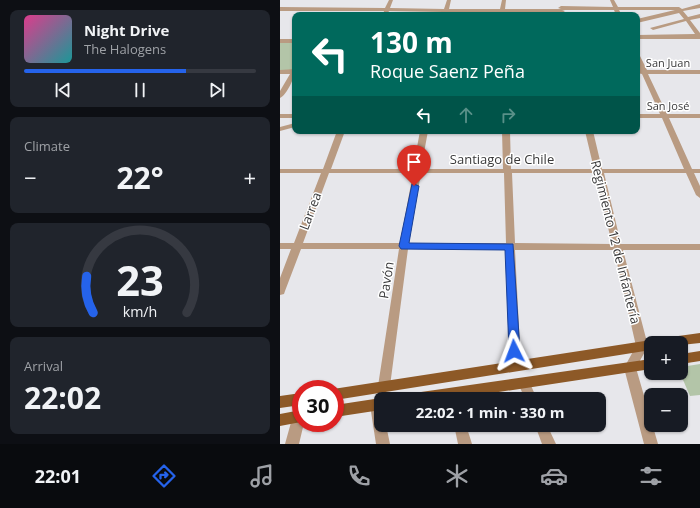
<!DOCTYPE html>
<html lang="en">
<head>
<meta charset="utf-8">
<style>
  body { margin:0; font-family:"Open Sans",sans-serif; background:#20242c; color:#f1f3f6; height:100vh; display:flex; flex-direction:column; font-size:15px; white-space:nowrap }
  * { box-sizing:border-box; margin:0 }
  p { font-size:13px; color:#9ea1a6 }
  .icon { flex:none; width:22px; height:22px; fill:none; stroke:currentColor; stroke-width:2; stroke-linecap:round; stroke-linejoin:round }
  .map { position:relative; flex:1; overflow:hidden }
  .side { display:flex; flex-direction:column; gap:10px; padding:10px; background:#0d0f14; width:280px }
  .side>* { flex:none }
  .banner { position:absolute; left:12px; top:12px; width:348px; height:122px; border-radius:8px; box-shadow:0 1px 3px #0004; background:#00695c; color:#fff; overflow:hidden }
  .fabs { position:absolute; left:364px; top:336px; display:grid; gap:8px }
  .fabs a { display:grid; place-items:center; width:44px; height:44px; border-radius:8px; background:#171b24; box-shadow:0 1px 3px #0004; font-size:20px }
  .speed { position:absolute; left:12px; top:380px; display:flex; gap:8px; font-size:20px; font-weight:700; text-align:center }
  .speed>* { display:grid; place-content:center; width:52px; height:52px; border-radius:50%; background:#171b24; box-shadow:0 1px 3px #0004; line-height:1 }
  .speed .limit { border:6px solid #d22; background:#fff; color:#111 }
  .pin { position:absolute; display:grid; place-items:center; width:34px; height:34px; color:#fff; margin:-41px -17px; border-radius:50% 50% 50% 0; rotate:-45deg; box-shadow:0 0 4px #0007 }
  .pin .icon { rotate:45deg }
  .me { position:absolute; width:44px; margin:-22px; rotate:357deg; stroke-linejoin:round; filter:drop-shadow(0 0 3px #0008) }
  .turn { display:flex; align-items:center; gap:14px; height:84px; padding:0 12px; font-size:18px }
  .turn .icon { width:52px; height:52px; stroke-width:2.5 }
  .turn b { display:block; font-size:28px; line-height:34px }
  .lanes { display:flex; align-items:center; height:38px; padding:0 12px; background:#0003; justify-content:center; gap:20px; direction:ltr }
  .lanes .off { opacity:.35 }
  .big { font-size:30px; font-weight:700; line-height:1.1 }
  .side .tile { flex:1; display:flex; flex-direction:column; justify-content:center; gap:6px; min-width:0; padding:0 14px; border-radius:8px; background:#20242c }
  .side .dial { align-items:center; gap:0 }
  .dial svg { height:104px; overflow:visible; fill:none; stroke:#363941; stroke-width:7; stroke-linecap:round; text-anchor:middle }
  .dial text { fill:#f1f3f6; stroke:none }
  .song { display:flex; align-items:center; gap:12px }
  .cover { width:48px; height:48px; border-radius:6px; background:linear-gradient(135deg,hsl(330 70% 55%),hsl(180 70% 35%)) }
  .played { height:4px; border-radius:2px; background:linear-gradient(90deg,#2563eb 70%,#363941 70%) }
  .keys { display:flex; justify-content:space-around; direction:ltr }
  .heat { display:flex; justify-content:space-between; align-items:center; font-size:22px; direction:ltr }
  .trip { position:absolute; left:94px; top:392px; width:232px; height:40px; border-radius:8px; background:#171b24; box-shadow:0 1px 3px #0004; font-weight:700; line-height:40px; text-align:center }
  .dock { display:flex; height:64px; justify-content:space-around; align-items:center; background:#090b0e; color:#9ea1a6 }
  .dock .icon { width:28px; height:28px }
  .dock .active { color:#2563eb }
  .dock b { font-size:18px; color:#f1f3f6 }
  main { display:flex; flex:1; min-height:0 }
  .map>svg:first-child { display:block }
</style>
</head>
<body>
<main>
<section class="side">
<div class="tile">
<div class="song"><i class="cover"></i><div><b>Night Drive</b><p>The Halogens</p></div></div>
<div class="played"></div>
<div class="keys"><svg class="icon" aria-label="previous" viewBox="0 0 24 24"><path d="M18 5L8 12l10 7zM5 5v14"/></svg><svg class="icon" aria-label="pause" viewBox="0 0 24 24"><path d="M8 5v14M16 5v14"/></svg><svg class="icon" aria-label="next" viewBox="0 0 24 24"><path d="M6 5l10 7-10 7zM19 5v14"/></svg></div>
</div>
<div class="tile"><p>Climate</p>
<div class="heat"><a>−</a><b class="big">22°</b><a>+</a></div>
</div>
<div class="tile dial"><svg viewBox="0 0 100 80">
<path d="M14 69A42 42 0 1 1 86 69"/>
<path d="M14 69A42 42 0 0 1 9 41" stroke="#2563eb"/>
<text x="50" y="56" font-size="32" font-weight="700">23</text>
<text x="50" y="72" font-size="11">km/h</text>
</svg></div>
<div class="tile"><p>Arrival</p><b class="big">22:02</b></div>
</section>
<div class="map">
<svg width="420" height="444" viewBox="0 0 420 444">
  <rect width="100%" height="100%" fill="#e7e7eb"/>
  <g fill="#b3c5a8">
    <polygon points="0,42 15,42 15,66 13,70 0,70"/>
    <polygon points="420,364 420,395 410,396 400,373 401,367"/>
  </g>
  <g fill="none" stroke-linecap="round" stroke-linejoin="round">
    <g fill="#b99b82" fill-rule="evenodd">
      <polygon points="109,0 113,0 110,8 164,9 167,0 171,0 169,9 220,9 222,0 226,0 225,9 281,9 278,8 281,6 333,7 330,0 334,0 338,7 399,7 402,9 420,4 420,8 403,11 408,17 420,14 420,18 410,20 420,33 420,39 357,39 357,35 415,34 406,21 373,30 370,28 404,19 399,13 357,23 357,19 395,10 339,10 342,15 336,15 334,10 282,10 285,11 282,13 224,12 224,15 218,15 219,12 168,12 168,15 162,15 163,12 109,11 107,15 103,15 104,11 0,11 0,7 105,8"/>
      <rect x="0" y="39" width="15" height="4"/>
      <path d="M357 54 360 56 367 70H420V74H368L387 114H420V118H389L412 169H420V173H414L420 186V198L416 195 406 173H324L341 244H420V250H343L368 346 356 368 378 444H364L344 368 356 346 334 250H235L241 366 239 369 235 371 231 369 229 366 226 250 128 249 110 386 108 390 104 391 100 390 98 386 119 249H21L5 291 4 294 0 295V278L11 249H0V243H14L41 173H0V169H43L57 131H65L51 169H133L140 131H148L141 169H223L222 131H230L231 169H314L305 131H313L322 169H404L382 118H357V114H380L362 74 357 73V71L360 70 357 63ZM49 173H133L120 243H23ZM141 173H224L226 243H129ZM232 173H315L332 244 235 243Z"/>
      <path d="M15 69C15 77 7 95 0 98V91L10 74H0V70Z"/>
      <rect x="0" y="114" width="15" height="4"/>
      <polygon points="15,123 15,127 0,131 0,127"/>
      <polygon points="244,378 248,379 257,399 245,399 238,383 240,379"/>
      <polygon points="96,400 101,403 101,425 106,425 110,444 96,444 90,405 92,401"/>
      <polygon points="21,403 21,423 24,423 19,444 5,444 15,408 17,404"/>
      <polygon points="174,425 186,425 192,444 178,444"/>
      <polygon points="255,425 267,425 276,444 262,444"/>
    </g>
    <g fill="#8d5927" fill-rule="evenodd">
      <polygon points="420,333 420,343 401,345 401,343 378,343 380,340 384,338"/>
      <polygon points="371,340 376,343 371,343 371,350 55,400 55,389 53,389"/>
      <polygon points="420,351 420,361 401,364 401,354"/>
      <polygon points="371,359 371,369 173,399 127,399 129,395 134,393"/>
      <polygon points="21,393 21,405 0,408 0,396"/>
      <polygon points="101,398 104,399 101,399 101,410 55,417 55,405"/>
      <polygon points="21,410 21,422 0,426 0,414"/>
    </g>
  </g>
  <polygon fill="#2563eb" stroke="#184099" points="132,184 134,184 139,186 129,243 233,244 240,351 239,354 230,354 229,351 225,250 121,249 119,246"/>
  <g text-anchor="middle" dominant-baseline="central" stroke-width="3" stroke-linejoin="round" paint-order="stroke">
    <g font-size="11" fill="#39393a" stroke="#fff">
      <text x="388" y="62">San Juan</text>
      <text x="388" y="105">San José</text>
    </g>
    <g font-size="13" fill="#39393a" stroke="#fff">
      <text x="222" y="159">Santiago de Chile</text>
      <text transform="translate(30 211) rotate(-69)">Larrea</text>
      <text transform="translate(336 242) rotate(76)">Regimiento 12 de Infantería</text>
      <text transform="translate(106 280) rotate(-81)">Pavón</text>
    </g>
  </g>
</svg>
<div class="fabs">
<a>+</a>
<a>−</a>
</div>
<div class="speed"><div class="limit">30</div></div>
<div class="pin" style="left:134px;top:186px;background:#d93025"><svg class="icon" aria-label="arrive" viewBox="0 0 24 24"><path d="M6 21V4h12l-3 4 3 4H6"/></svg></div>
<svg class="me" style="left:234px;top:351px" viewBox="-20 -20 40 40"><path d="M0-17L14 15 0 8-14 15z" fill="#2563eb" stroke="#fff" stroke-width="4"/></svg>
<div class="trip">22:02 · 1 min · 330 m</div>
<div class="banner">
<div class="turn"><svg class="icon" aria-label="left" viewBox="0 0 24 24"><path d="M17 20v-9H6M10 6l-5 5 5 5"/></svg><div><b>130 m</b>Roque Saenz Peña</div></div>
<div class="lanes"><svg class="icon" aria-label="left" viewBox="0 0 24 24"><path d="M17 20v-9H6M10 6l-5 5 5 5"/></svg><svg class="icon off" aria-label="ahead" viewBox="0 0 24 24"><path d="M12 20V5M6 11l6-6 6 6"/></svg><svg class="icon off" aria-label="right" viewBox="0 0 24 24"><path d="M7 20v-9h11M14 6l5 5-5 5"/></svg></div>
</div>
</div>
</main>
<nav class="dock">
<b>22:01</b>
<svg class="icon active" aria-label="directions" viewBox="0 0 24 24"><path d="M12 3l9 9-9 9-9-9zM9 14v-3h6M13 9l2 2-2 2"/></svg>
<svg class="icon" aria-label="music" viewBox="0 0 24 24"><path d="M9 18V5l10-2v13"/><circle cx="6" cy="18" r="3"/><circle cx="16" cy="16" r="3"/></svg>
<svg class="icon" aria-label="phone" viewBox="0 0 24 24"><path d="M5 4h4l2 5-3 2q2 4 5 5l2-3 5 2v4C11 20 4 13 5 4z"/></svg>
<svg class="icon" aria-label="climate" viewBox="0 0 24 24"><path d="M12 3v18M4 7l16 10M4 17L20 7"/></svg>
<svg class="icon" aria-label="car" viewBox="0 0 24 24"><path d="M5 17H2v-5l4-1 3-4h7l3 4 3 1v5h-3M9 17h6M6 11h13"/><circle cx="7" cy="17" r="2"/><circle cx="17" cy="17" r="2"/></svg>
<svg class="icon" aria-label="filters" viewBox="0 0 24 24"><path d="M4 7h16M4 17h16"/><circle cx="9" cy="7" r="2"/><circle cx="15" cy="17" r="2"/></svg>
</nav>
</body>
</html>
